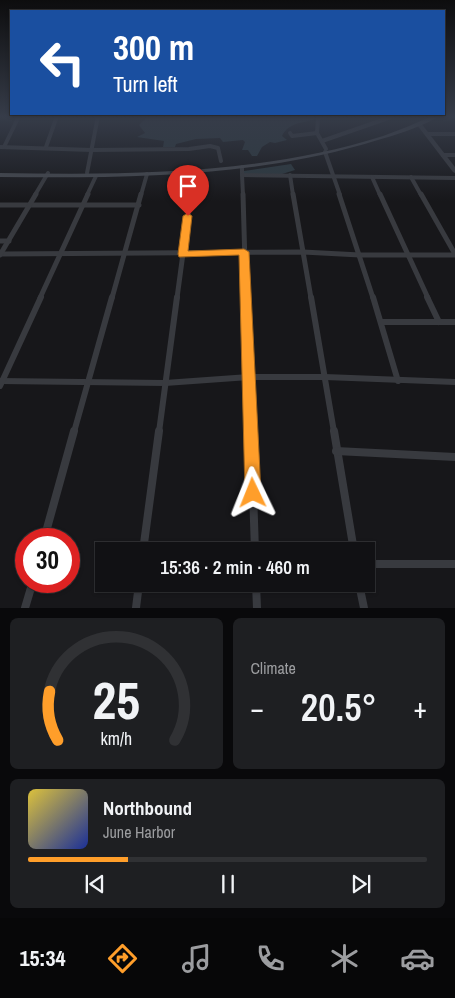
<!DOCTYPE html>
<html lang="en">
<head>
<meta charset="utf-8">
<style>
  body { margin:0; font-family:"Archivo Narrow",sans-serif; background:#1e1f22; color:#f1f3f6; height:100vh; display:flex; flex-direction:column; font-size:19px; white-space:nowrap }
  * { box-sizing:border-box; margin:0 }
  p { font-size:16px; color:#9c9da0 }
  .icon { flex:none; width:28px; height:28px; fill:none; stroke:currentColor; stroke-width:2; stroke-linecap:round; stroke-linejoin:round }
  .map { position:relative; height:608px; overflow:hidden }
  .side { display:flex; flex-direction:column; gap:10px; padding:10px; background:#09090b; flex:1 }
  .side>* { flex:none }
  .top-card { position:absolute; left:10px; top:10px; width:435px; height:105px; border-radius:0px; box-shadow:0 1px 4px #0004,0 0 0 1px #303134; background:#1a4fa0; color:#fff; overflow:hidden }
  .speed { position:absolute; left:15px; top:528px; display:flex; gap:10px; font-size:25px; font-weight:700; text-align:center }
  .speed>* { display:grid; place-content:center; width:65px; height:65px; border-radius:50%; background:#111114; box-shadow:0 1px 4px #0004,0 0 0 1px #303134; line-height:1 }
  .speed .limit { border:8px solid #d22; background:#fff; color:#111 }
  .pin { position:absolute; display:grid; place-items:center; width:42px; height:42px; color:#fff; margin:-51px -21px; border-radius:50% 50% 50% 0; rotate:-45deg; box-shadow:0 0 5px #0007 }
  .pin .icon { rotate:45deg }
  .me { position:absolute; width:55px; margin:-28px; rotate:358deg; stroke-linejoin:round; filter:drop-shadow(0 0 4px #0008) }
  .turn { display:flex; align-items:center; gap:18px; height:105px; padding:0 20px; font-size:22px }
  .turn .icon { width:65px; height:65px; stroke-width:2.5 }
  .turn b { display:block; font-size:35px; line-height:42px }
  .big { font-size:38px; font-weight:600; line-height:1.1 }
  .side .tile { flex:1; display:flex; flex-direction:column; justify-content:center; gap:8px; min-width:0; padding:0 18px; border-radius:8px; background:#1e1f22 }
  .side .dial { align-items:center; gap:0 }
  .dial svg { height:130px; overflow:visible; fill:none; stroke:#303134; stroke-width:7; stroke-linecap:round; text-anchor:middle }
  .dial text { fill:#f1f3f6; stroke:none }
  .song { display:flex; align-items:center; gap:15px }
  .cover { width:60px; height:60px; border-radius:8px; background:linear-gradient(135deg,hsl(50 70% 55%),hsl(230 70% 35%)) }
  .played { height:5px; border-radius:2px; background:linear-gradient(90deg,#ff9e2a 25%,#303134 25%) }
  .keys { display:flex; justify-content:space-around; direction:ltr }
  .heat { display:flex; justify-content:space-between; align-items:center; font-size:28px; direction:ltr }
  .side .tiles { flex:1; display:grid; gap:10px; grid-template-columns:1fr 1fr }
  .tile:last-child { grid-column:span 2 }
  .trip { position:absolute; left:95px; top:542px; width:280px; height:50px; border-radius:0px; background:#111114; box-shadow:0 1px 4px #0004,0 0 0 1px #303134; font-weight:600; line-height:50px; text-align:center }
  .menu { display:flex; height:80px; justify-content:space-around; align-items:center; background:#070708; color:#9c9da0 }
  .menu .icon { width:35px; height:35px }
  .menu .on { color:#ff9e2a }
  .menu b { font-size:22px; color:#f1f3f6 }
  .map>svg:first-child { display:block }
</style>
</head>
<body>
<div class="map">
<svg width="455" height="608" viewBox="0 0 455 608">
  <rect width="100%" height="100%" fill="#17171a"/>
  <g fill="#2c393f">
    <path d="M148 116H312L316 119C303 123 289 122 282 136L287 140 275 143 270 142 262 147 257 156H252L248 150H242L245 142 243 140 223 142 220 138 196 139 176 144 175 147H163L164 141 137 137 145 133 139 125Z"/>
    <polygon points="291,164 295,170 279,175 244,175 243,173 244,171"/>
  </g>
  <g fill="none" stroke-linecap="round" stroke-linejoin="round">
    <g stroke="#383a3f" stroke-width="4">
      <polyline points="318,118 317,133 326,149"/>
      <polyline points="318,118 325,116"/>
      <polyline points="290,133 292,136 317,133"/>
      <polyline points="427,134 455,134"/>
      <polyline points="322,141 394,116"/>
      <polyline points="0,147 92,150 189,149 210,146 218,148 221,161"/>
      <polyline points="4,147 19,116"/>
      <polyline points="46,147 57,116"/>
      <polyline points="325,152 340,195"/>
      <polyline points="443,155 455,155"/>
      <polyline points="242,167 242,175 455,178"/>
      <polyline points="87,173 98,116"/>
      <polyline points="242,175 243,195"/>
      <polyline points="290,175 293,195"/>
      <polyline points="372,177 380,195"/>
      <polyline points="411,177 421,195"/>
      <polyline points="35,195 48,173"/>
      <polyline points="87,195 96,176"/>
      <polyline points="141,195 147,174"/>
      <polyline points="191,195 194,171"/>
    </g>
    <g stroke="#383a3f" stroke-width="5">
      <polyline points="243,194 246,298"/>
      <polyline points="293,194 311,298"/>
      <polyline points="339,194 373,298"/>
      <polyline points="380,194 428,298"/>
      <polyline points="421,194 455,254"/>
      <polyline points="0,205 139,205"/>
      <polyline points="0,241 9,241"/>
      <polyline points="1,254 303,252 360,255 455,255"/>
      <polyline points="0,255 36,194"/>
      <polyline points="40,298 88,194"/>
      <polyline points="112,298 141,194"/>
      <polyline points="177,298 191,194"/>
    </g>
    <g stroke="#383a3f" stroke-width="6">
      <polyline points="246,297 251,432"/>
      <polyline points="311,297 334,432"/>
      <polyline points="373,297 398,381"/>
      <polyline points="427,297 439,322"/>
      <polyline points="381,322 455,322"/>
      <polyline points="0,381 165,383 249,377 325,377 455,382"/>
      <polyline points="0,386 41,297"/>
      <polyline points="74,432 112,297"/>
      <polyline points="159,432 177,297"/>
    </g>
    <g stroke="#383a3f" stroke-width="8">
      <polyline points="251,431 255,551"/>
      <polyline points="334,431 354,551"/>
      <polyline points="336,451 455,457"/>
      <polyline points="44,539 74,431"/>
      <polyline points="143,551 159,431"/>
      <polyline points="366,564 455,564"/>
      <polyline points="256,584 257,608"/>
      <polyline points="359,584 364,608"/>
      <polyline points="25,608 33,581"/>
      <polyline points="136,608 139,584"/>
    </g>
    <polygon fill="#383a3f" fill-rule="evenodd" points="417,123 421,123 455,167 455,173 453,172 417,125"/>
    <path fill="#46494f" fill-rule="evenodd" d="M432 116H439C419 129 385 138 361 145 244 178 121 178 0 177V173C128 175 260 175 383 136 400 130 416 123 432 116Z"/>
  </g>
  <linearGradient id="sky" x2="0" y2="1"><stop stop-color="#0d0d0e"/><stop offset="0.58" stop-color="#363c49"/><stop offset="1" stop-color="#363c49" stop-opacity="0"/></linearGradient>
  <rect width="455" height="201" fill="url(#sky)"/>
  <polygon fill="#ff9e2a" stroke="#a6671b" points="188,213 192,216 188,251 244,249 249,252 261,493 259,499 253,501 247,499 245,493 239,255 179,257 178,254 183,216"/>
</svg>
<div class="speed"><div class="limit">30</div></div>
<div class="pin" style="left:188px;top:216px;background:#d93025"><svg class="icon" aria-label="arrive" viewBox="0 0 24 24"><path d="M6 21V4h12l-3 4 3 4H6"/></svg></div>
<svg class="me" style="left:253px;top:493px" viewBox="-20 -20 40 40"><path d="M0-17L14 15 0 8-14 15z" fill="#ff9e2a" stroke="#fff" stroke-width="4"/></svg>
<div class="trip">15:36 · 2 min · 460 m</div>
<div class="top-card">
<div class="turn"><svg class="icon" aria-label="left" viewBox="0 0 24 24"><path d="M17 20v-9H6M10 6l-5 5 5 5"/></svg><div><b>300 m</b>Turn left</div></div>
</div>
</div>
<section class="side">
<div class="tiles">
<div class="tile dial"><svg viewBox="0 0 100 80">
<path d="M14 69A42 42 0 1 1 86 69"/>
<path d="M14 69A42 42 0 0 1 9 39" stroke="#ff9e2a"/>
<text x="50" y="56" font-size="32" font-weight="700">25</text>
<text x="50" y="72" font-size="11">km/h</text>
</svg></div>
<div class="tile"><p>Climate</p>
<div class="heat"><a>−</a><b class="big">20.5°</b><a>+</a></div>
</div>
<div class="tile">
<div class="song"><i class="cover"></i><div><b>Northbound</b><p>June Harbor</p></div></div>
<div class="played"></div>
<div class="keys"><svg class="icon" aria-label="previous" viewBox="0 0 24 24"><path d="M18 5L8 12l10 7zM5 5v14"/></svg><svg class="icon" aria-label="pause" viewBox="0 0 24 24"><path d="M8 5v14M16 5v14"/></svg><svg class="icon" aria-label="next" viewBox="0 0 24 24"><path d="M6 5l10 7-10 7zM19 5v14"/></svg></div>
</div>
</div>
</section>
<nav class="menu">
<b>15:34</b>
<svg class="icon on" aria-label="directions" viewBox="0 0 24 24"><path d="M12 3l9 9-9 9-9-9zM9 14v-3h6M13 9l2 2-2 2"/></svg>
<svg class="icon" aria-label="music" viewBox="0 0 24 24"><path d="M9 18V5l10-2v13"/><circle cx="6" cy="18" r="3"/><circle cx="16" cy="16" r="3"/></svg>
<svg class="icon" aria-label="phone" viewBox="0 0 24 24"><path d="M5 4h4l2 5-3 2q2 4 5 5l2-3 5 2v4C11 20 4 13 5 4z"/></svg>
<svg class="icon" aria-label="climate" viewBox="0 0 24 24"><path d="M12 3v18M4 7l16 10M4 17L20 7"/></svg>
<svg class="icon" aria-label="car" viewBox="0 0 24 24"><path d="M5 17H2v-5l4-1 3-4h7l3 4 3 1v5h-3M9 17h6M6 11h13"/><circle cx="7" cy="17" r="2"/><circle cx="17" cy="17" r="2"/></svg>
</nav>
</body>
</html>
